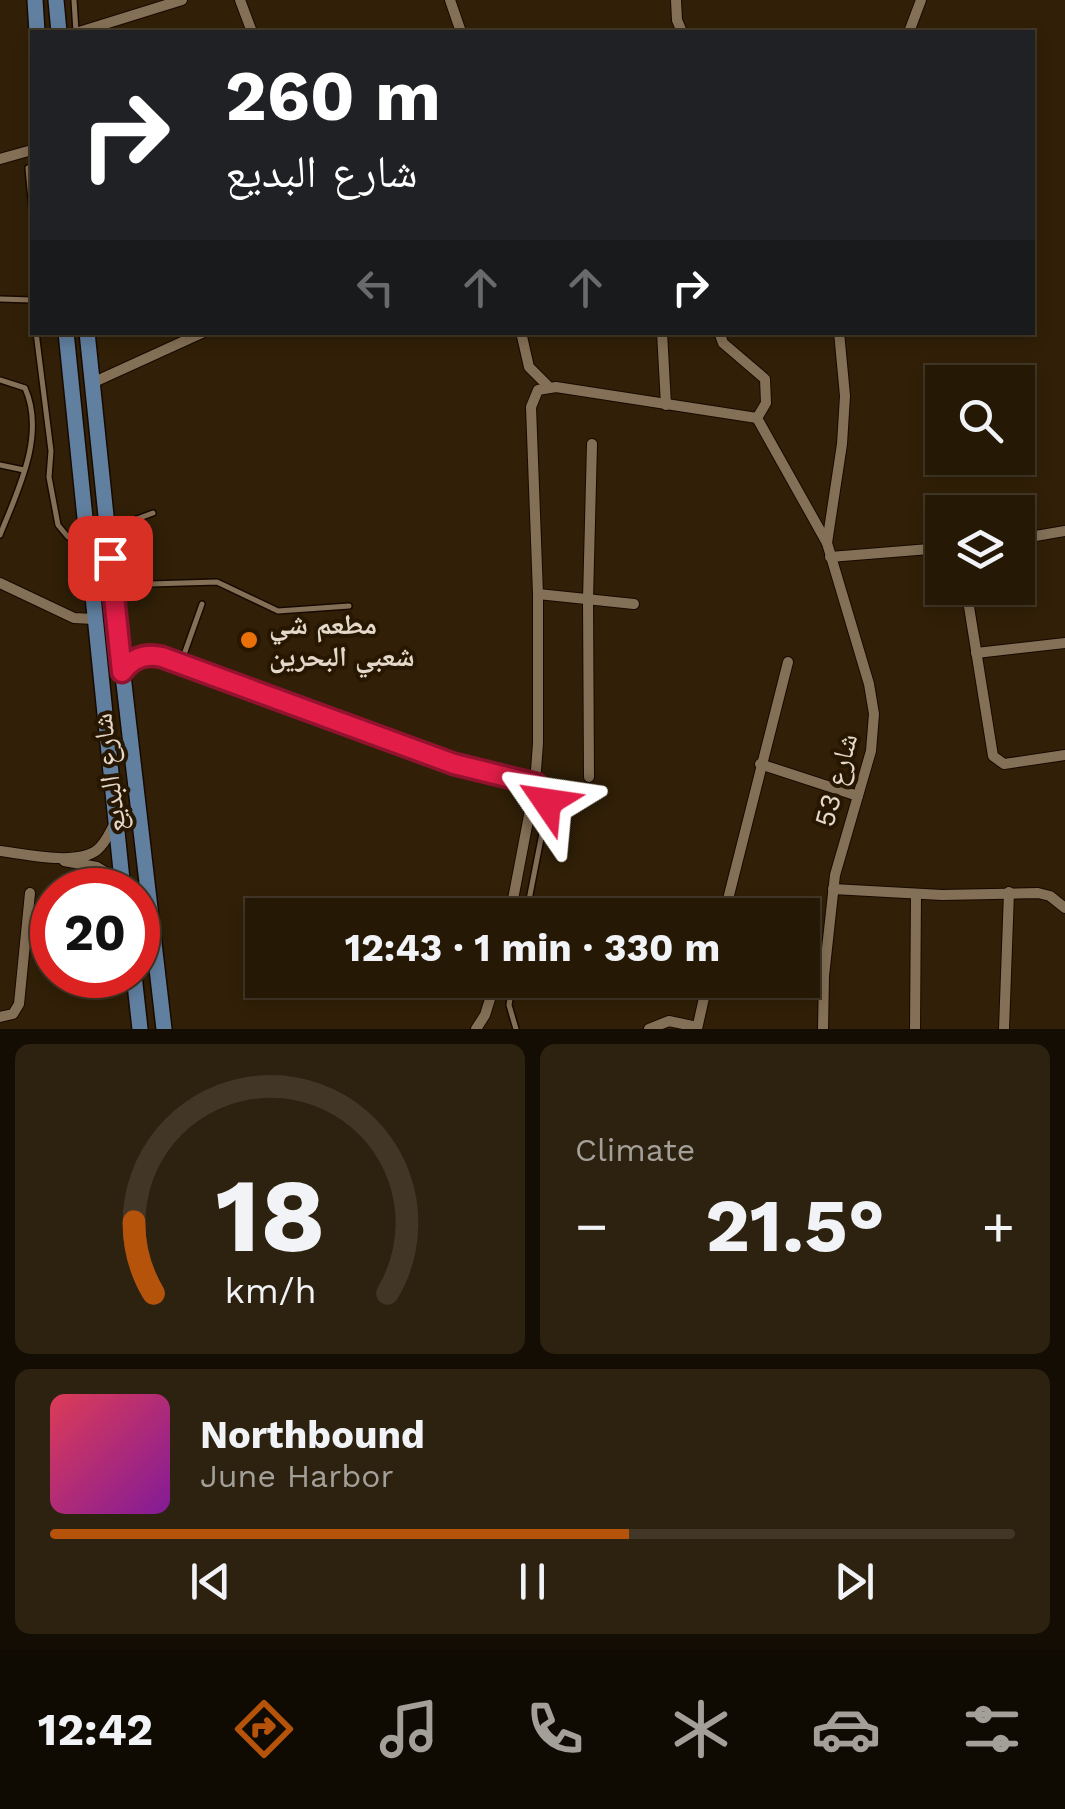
<!DOCTYPE html>
<html lang="en">
<head>
<meta charset="utf-8">
<style>
  body { margin:0; font-family:"Work Sans","Noto Naskh Arabic",sans-serif; background:#2d210f; color:#f1f3f6; height:100vh; display:flex; flex-direction:column; font-size:38px; white-space:nowrap }
  * { box-sizing:border-box; margin:0 }
  p { font-size:32px; color:#a3a09a }
  .icon { flex:none; width:55px; height:55px; fill:none; stroke:currentColor; stroke-width:2; stroke-linecap:round; stroke-linejoin:round }
  .map { position:relative; height:1029px; overflow:hidden }
  .panel { display:flex; flex-direction:column; gap:15px; padding:15px; background:#140d03; flex:1 }
  .panel>* { flex:none }
  .hud { position:absolute; left:30px; top:30px; width:1005px; height:305px; border-radius:0px; box-shadow:0 5px 15px #0003,0 0 0 2px #423727; background:#202124; color:#fff; overflow:hidden }
  .buttons { position:absolute; left:925px; top:365px; display:grid; gap:20px }
  .buttons a { display:grid; place-items:center; width:110px; height:110px; border-radius:0px; background:#251805; box-shadow:0 5px 15px #0003,0 0 0 2px #423727; font-size:50px }
  .speed { position:absolute; left:30px; top:868px; display:flex; gap:20px; font-size:50px; font-weight:700; text-align:center }
  .speed>* { display:grid; place-content:center; width:130px; height:130px; border-radius:50%; background:#251805; box-shadow:0 5px 15px #0003,0 0 0 2px #423727; line-height:1 }
  .speed .limit { border:15px solid #d22; background:#fff; color:#111 }
  .pin { position:absolute; display:grid; place-items:center; width:85px; height:85px; color:#fff; margin:-42px; border-radius:20px; box-shadow:0 5px 15px #0006 }
  .me { position:absolute; width:110px; margin:-55px; rotate:302deg; stroke-linejoin:round; filter:drop-shadow(0 0 8px #0008) }
  .turn { display:flex; align-items:center; gap:35px; height:210px; padding:0 30px; font-size:45px }
  .turn .icon { width:130px; height:130px; stroke-width:2.5 }
  .turn b { display:block; font-size:70px; line-height:85px }
  .lanes { display:flex; align-items:center; height:95px; padding:0 30px; background:#0003; justify-content:center; gap:50px; direction:ltr }
  .lanes .off { opacity:.35 }
  .big { font-size:75px; font-weight:700; line-height:1.1 }
  .panel .tile { flex:1; display:flex; flex-direction:column; justify-content:center; gap:15px; min-width:0; padding:0 35px; border-radius:15px; background:#2d210f }
  .panel .dial { align-items:center; gap:0 }
  .dial svg { height:260px; overflow:visible; fill:none; stroke:#423727; stroke-width:7; stroke-linecap:round; text-anchor:middle }
  .dial text { fill:#f1f3f6; stroke:none }
  .song { display:flex; align-items:center; gap:30px }
  .cover { width:120px; height:120px; border-radius:15px; background:linear-gradient(135deg,hsl(350 70% 55%),hsl(290 70% 35%)) }
  .played { height:10px; border-radius:5px; background:linear-gradient(90deg,#b45309 60%,#423727 60%) }
  .keys { display:flex; justify-content:space-around; direction:ltr }
  .heat { display:flex; justify-content:space-between; align-items:center; font-size:55px; direction:ltr }
  .panel .tiles { flex:1; display:grid; gap:15px; grid-template-columns:1fr 1fr }
  .tile:last-child { grid-column:span 2 }
  .trip { position:absolute; left:245px; top:898px; width:575px; height:100px; border-radius:0px; background:#251805; box-shadow:0 5px 15px #0003,0 0 0 2px #423727; font-weight:700; line-height:100px; text-align:center }
  .dock { display:flex; height:160px; justify-content:space-around; align-items:center; background:#0f0a02; color:#a3a09a }
  .dock .icon { width:70px; height:70px }
  .dock .selected { color:#b45309 }
  .dock b { font-size:45px; color:#f1f3f6 }
  .map>svg:first-child { display:block }
</style>
</head>
<body>
<div class="map">
<svg width="1065" height="1029" viewBox="0 0 1065 1029">
  <rect width="100%" height="100%" fill="#312007"/>
  <g fill="none" stroke-linecap="round" stroke-linejoin="round">
    <defs>
      <g id="lane">
        <polyline points="74,0 76,32"/>
        <polyline points="28,168 32,210"/>
        <polyline points="0,299 32,300"/>
        <polyline points="36,332 51,451 49,477 58,525 68,537 83,543"/>
        <path d="M0 380 25 388C46 435 18 490 0 535"/>
        <polyline points="0,465 24,470"/>
        <polyline points="110,529 153,513"/>
        <polyline points="116,585 217,582 278,611 349,606"/>
        <polyline points="181,663 202,604"/>
        <polyline points="526,915 547,808 545,796 538,786"/>
        <polyline points="513,980 509,1005 516,1029"/>
      </g>
      <g id="street">
        <polyline points="240,0 252,32"/>
        <polyline points="450,0 461,32"/>
        <polyline points="676,0 677,20 682,32"/>
        <polyline points="79,32 182,0"/>
        <polyline points="909,32 921,0"/>
        <polyline points="0,159 32,150"/>
        <polyline points="521,332 529,367 548,386"/>
        <polyline points="662,332 666,405"/>
        <polyline points="719,332 723,343 765,379 766,403 757,418"/>
        <polyline points="92,383 204,332"/>
        <polyline points="1018,539 1065,531"/>
        <polyline points="830,557 942,548"/>
        <polyline points="0,583 74,618 94,619"/>
        <polyline points="966,588 993,756 1004,764 1065,755"/>
        <polyline points="538,594 634,604"/>
        <polyline points="976,653 1065,643"/>
        <polyline points="122,672 137,658 155,655 454,764 535,784"/>
        <polyline points="760,764 858,796"/>
        <polyline points="589,777 588,599 592,444"/>
        <path d="M0 851C24 854 77 866 97 850 105 844 110 832 115 823"/>
        <polyline points="64,861 97,867 122,882"/>
        <polyline points="833,889 942,895 1038,893 1050,896 1065,908"/>
        <polyline points="510,915 535,784 538,743 538,594 531,407 538,390 556,387 757,418 827,543"/>
        <polyline points="724,915 788,662"/>
        <polyline points="0,1017 13,1014 19,1004 30,893"/>
        <polyline points="476,1029 485,1015 496,980"/>
        <polyline points="649,1029 669,1021 697,1027"/>
        <polyline points="697,1029 708,980"/>
        <polyline points="823,1029 824,976 835,875 871,751 874,714 869,684 827,543 842,444 845,396 839,332"/>
        <polyline points="915,1029 916,895"/>
        <polyline points="1004,1029 1009,892"/>
      </g>
      <g id="primary">
        <polyline points="35,0 37,32"/>
        <polyline points="56,0 59,32"/>
        <polyline points="66,332 123,890"/>
        <polyline points="87,332 118,632 164,1029"/>
        <polyline points="134,975 140,1029"/>
      </g>
    </defs>
    <use href="#lane" stroke="#180900" stroke-width="8"/>
    <use href="#street" stroke="#180900" stroke-width="12"/>
    <use href="#primary" stroke="#180900" stroke-width="18"/>
    <use href="#lane" stroke="#847056" stroke-width="5"/>
    <use href="#street" stroke="#847056" stroke-width="10"/>
    <use href="#primary" stroke="#6180a0" stroke-width="15"/>
  </g>
  <g fill="none" stroke-linecap="round" stroke-linejoin="round">
    <defs>
      <path id="route" d="M110 558 122 672C132 658 145 653 162 657L454 764 536 784 547 802"/>
    </defs>
    <use href="#route" stroke="#92132f" stroke-width="25"/>
    <use href="#route" stroke="#e11d48" stroke-width="18"/>
  </g>
  <circle fill="#e8710a" stroke="#271700" stroke-width="4" cx="249" cy="640" r="10"/>
  <g text-anchor="middle" dominant-baseline="central" stroke-width="8" stroke-linejoin="round" paint-order="stroke">
    <g font-size="28" font-weight="bold" fill="#e3d8ca" stroke="#271700" text-anchor="start">
      <text x="269" y="624">مطعم شي<tspan x="269" dy="32">شعبي البحرين</tspan></text>
    </g>
    <g font-size="28" fill="#e3d8ca" stroke="#271700">
      <text transform="translate(109 773) rotate(-97)">شارع البديع</text>
      <text transform="translate(836 780) rotate(-75)">شارع 53</text>
    </g>
  </g>
</svg>
<div class="buttons">
<a><svg class="icon" aria-label="search" viewBox="0 0 24 24"><circle cx="10" cy="10" r="6"/><path d="M15 15l6 6"/></svg></a>
<a><svg class="icon" aria-label="layers" viewBox="0 0 24 24"><path d="M12 4l9 5-9 5-9-5zM3 14l9 5 9-5"/></svg></a>
</div>
<div class="speed"><div class="limit">20</div></div>
<div class="pin" style="left:110px;top:558px;background:#d93025"><svg class="icon" aria-label="arrive" viewBox="0 0 24 24"><path d="M6 21V4h12l-3 4 3 4H6"/></svg></div>
<svg class="me" style="left:547px;top:802px" viewBox="-20 -20 40 40"><path d="M0-17L14 15 0 8-14 15z" fill="#e11d48" stroke="#fff" stroke-width="4"/></svg>
<div class="trip">12:43 · 1 min · 330 m</div>
<div class="hud">
<div class="turn"><svg class="icon" aria-label="right" viewBox="0 0 24 24"><path d="M7 20v-9h11M14 6l5 5-5 5"/></svg><div><b>260 m</b>شارع البديع</div></div>
<div class="lanes"><svg class="icon off" aria-label="left" viewBox="0 0 24 24"><path d="M17 20v-9H6M10 6l-5 5 5 5"/></svg><svg class="icon off" aria-label="ahead" viewBox="0 0 24 24"><path d="M12 20V5M6 11l6-6 6 6"/></svg><svg class="icon off" aria-label="ahead" viewBox="0 0 24 24"><path d="M12 20V5M6 11l6-6 6 6"/></svg><svg class="icon" aria-label="right" viewBox="0 0 24 24"><path d="M7 20v-9h11M14 6l5 5-5 5"/></svg></div>
</div>
</div>
<section class="panel">
<div class="tiles">
<div class="tile dial"><svg viewBox="0 0 100 80">
<path d="M14 69A42 42 0 1 1 86 69"/>
<path d="M14 69A42 42 0 0 1 8 47" stroke="#b45309"/>
<text x="50" y="56" font-size="32" font-weight="700">18</text>
<text x="50" y="72" font-size="11">km/h</text>
</svg></div>
<div class="tile"><p>Climate</p>
<div class="heat"><a>−</a><b class="big">21.5°</b><a>+</a></div>
</div>
<div class="tile">
<div class="song"><i class="cover"></i><div><b>Northbound</b><p>June Harbor</p></div></div>
<div class="played"></div>
<div class="keys"><svg class="icon" aria-label="previous" viewBox="0 0 24 24"><path d="M18 5L8 12l10 7zM5 5v14"/></svg><svg class="icon" aria-label="pause" viewBox="0 0 24 24"><path d="M8 5v14M16 5v14"/></svg><svg class="icon" aria-label="next" viewBox="0 0 24 24"><path d="M6 5l10 7-10 7zM19 5v14"/></svg></div>
</div>
</div>
</section>
<nav class="dock">
<b>12:42</b>
<svg class="icon selected" aria-label="directions" viewBox="0 0 24 24"><path d="M12 3l9 9-9 9-9-9zM9 14v-3h6M13 9l2 2-2 2"/></svg>
<svg class="icon" aria-label="music" viewBox="0 0 24 24"><path d="M9 18V5l10-2v13"/><circle cx="6" cy="18" r="3"/><circle cx="16" cy="16" r="3"/></svg>
<svg class="icon" aria-label="phone" viewBox="0 0 24 24"><path d="M5 4h4l2 5-3 2q2 4 5 5l2-3 5 2v4C11 20 4 13 5 4z"/></svg>
<svg class="icon" aria-label="climate" viewBox="0 0 24 24"><path d="M12 3v18M4 7l16 10M4 17L20 7"/></svg>
<svg class="icon" aria-label="car" viewBox="0 0 24 24"><path d="M5 17H2v-5l4-1 3-4h7l3 4 3 1v5h-3M9 17h6M6 11h13"/><circle cx="7" cy="17" r="2"/><circle cx="17" cy="17" r="2"/></svg>
<svg class="icon" aria-label="filters" viewBox="0 0 24 24"><path d="M4 7h16M4 17h16"/><circle cx="9" cy="7" r="2"/><circle cx="15" cy="17" r="2"/></svg>
</nav>
</body>
</html>
